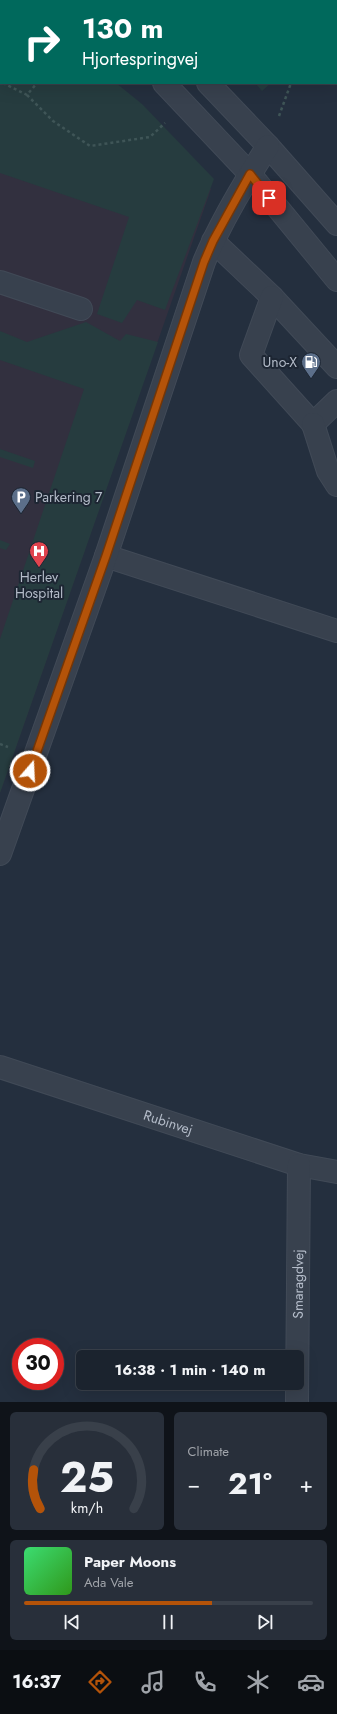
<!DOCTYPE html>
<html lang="en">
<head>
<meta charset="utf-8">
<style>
  body { margin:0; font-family:Jost,sans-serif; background:#282f3a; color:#f1f3f6; height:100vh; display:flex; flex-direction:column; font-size:15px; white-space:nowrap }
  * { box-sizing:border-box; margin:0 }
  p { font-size:13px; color:#a0a4aa }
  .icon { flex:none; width:22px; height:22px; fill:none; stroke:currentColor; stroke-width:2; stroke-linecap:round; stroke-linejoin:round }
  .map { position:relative; height:1402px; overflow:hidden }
  .panel { display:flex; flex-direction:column; gap:10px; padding:10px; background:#0f1319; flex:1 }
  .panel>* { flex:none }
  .top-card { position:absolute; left:0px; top:0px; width:337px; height:84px; box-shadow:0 4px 16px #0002,0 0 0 1px #39404a; background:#00695c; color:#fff; overflow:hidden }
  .speed { position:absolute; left:12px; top:1338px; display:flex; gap:8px; font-size:20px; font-weight:700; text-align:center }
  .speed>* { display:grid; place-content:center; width:52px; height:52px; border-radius:50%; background:#1b232e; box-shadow:0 4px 16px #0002,0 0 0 1px #39404a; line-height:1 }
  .speed .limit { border:6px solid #d22; background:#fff; color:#111 }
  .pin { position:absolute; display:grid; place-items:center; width:34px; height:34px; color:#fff; margin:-17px; border-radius:8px; box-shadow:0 2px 6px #0006 }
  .me { position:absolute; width:44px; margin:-22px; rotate:19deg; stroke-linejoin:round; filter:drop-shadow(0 0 3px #0008) }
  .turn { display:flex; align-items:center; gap:14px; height:84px; padding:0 16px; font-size:18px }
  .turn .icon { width:52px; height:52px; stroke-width:2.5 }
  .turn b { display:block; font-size:28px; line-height:34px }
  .big { font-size:30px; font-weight:700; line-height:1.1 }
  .panel .tile { flex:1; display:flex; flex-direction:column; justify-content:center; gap:6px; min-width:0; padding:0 14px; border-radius:6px; background:#282f3a }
  .panel .dial { align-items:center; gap:0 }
  .dial svg { height:104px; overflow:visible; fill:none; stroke:#39404a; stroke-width:7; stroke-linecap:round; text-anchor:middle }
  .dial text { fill:#f1f3f6; stroke:none }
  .song { display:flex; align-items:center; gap:12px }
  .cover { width:48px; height:48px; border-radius:6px; background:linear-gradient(135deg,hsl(140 70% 55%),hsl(110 70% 35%)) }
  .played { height:4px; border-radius:2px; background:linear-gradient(90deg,#b45309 65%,#39404a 65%) }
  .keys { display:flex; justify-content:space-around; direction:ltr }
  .heat { display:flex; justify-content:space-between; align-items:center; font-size:22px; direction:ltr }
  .panel .tiles { flex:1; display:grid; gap:10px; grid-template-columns:1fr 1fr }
  .tile:last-child { grid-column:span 2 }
  .trip { position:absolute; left:76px; top:1350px; width:228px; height:40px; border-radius:6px; background:#1b232e; box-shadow:0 4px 16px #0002,0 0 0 1px #39404a; font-weight:700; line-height:40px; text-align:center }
  .dock { display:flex; height:64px; justify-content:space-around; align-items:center; background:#0b0e12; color:#a0a4aa }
  .dock .icon { width:28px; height:28px }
  .dock .active { color:#b45309 }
  .dock b { font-size:18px; color:#f1f3f6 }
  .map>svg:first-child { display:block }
</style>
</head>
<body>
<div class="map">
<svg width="337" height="1402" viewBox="0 0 337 1402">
  <rect width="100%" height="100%" fill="#242f3e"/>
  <polygon fill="#32303f" points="0,0 5,0 1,1 1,83 95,83 211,189 0,793"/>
  <g fill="#263c3f">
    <polygon points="0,0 15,1 1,1 1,83 116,83 142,104 214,179 165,310 137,300 122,323 97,314 129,217 0,173"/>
    <polygon points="181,0 307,0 182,1"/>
    <polygon points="255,83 271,83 262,91"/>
    <polygon points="86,322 120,341 126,334 158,342 0,793 0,639 84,389 0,360 0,331 27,342"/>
    <polygon points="0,449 35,461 33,468 0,457"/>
    <polygon points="0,540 10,544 6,550 0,548"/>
  </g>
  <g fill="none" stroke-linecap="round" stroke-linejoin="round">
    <defs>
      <g id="minor">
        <polyline points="80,0 81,1"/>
        <polyline points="127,0 128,1"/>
        <polyline points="164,83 250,174 337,280"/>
        <polyline points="208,83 268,146 337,224"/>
        <polyline points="213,241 272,297 337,367"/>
        <polyline points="0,282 81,309"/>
        <polyline points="272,297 251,355 313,424 337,401"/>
        <polyline points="313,424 328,471 337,485"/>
        <polyline points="106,556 337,631"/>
        <path d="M0 854 106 556 204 262C221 221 244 183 268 146"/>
        <path id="s1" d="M0 1067 299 1165 337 1172"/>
        <path id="s2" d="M297 1402 299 1165"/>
      </g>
    </defs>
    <use href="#minor" stroke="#414a57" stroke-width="24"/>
    <g stroke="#3f5557" stroke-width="2.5" stroke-dasharray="3 3" stroke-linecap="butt">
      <polyline points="5,0 5,1"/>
      <polyline points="320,1 320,0"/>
      <polyline points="0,63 1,54"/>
      <polyline points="0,81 1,82"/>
      <polyline points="3,83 27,95 37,83"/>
      <polyline points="27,95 53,121 90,146 150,137 165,123"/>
      <polyline points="279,116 291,83"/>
      <polyline points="0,744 8,747"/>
    </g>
    <use href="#minor" stroke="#38414e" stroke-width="22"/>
  </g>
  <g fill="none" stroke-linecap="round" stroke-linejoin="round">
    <defs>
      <polyline id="route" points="30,771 106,556 204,262 213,241 250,174 269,198"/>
    </defs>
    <use href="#route" stroke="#753606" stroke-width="10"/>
    <use href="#route" stroke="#b45309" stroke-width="7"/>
  </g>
  <defs>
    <symbol id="fuel-pin" viewBox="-11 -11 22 30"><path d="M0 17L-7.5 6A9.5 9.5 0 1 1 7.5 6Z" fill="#5c6f8a" stroke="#1d2633"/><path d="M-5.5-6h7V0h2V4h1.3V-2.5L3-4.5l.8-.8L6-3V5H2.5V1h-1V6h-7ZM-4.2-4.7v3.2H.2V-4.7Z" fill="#fff"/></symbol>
    <symbol id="parking-pin" viewBox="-11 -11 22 30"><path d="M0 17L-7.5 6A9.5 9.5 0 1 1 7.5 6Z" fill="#5c6f8a" stroke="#1d2633"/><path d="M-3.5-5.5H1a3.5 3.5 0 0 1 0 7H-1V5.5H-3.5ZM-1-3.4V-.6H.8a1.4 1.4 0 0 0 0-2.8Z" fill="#fff"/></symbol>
    <symbol id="hospital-pin" viewBox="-11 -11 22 30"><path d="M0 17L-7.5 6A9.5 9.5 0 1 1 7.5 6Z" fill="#e0444e" stroke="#1d2633"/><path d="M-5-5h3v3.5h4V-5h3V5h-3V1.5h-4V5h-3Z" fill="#fff"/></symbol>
  </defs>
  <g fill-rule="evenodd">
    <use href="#fuel-pin" x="300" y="351" width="22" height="30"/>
    <use href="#parking-pin" x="10" y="486" width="22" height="30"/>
    <use href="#hospital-pin" x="28" y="540" width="22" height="30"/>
  </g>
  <g text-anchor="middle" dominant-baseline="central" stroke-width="4" stroke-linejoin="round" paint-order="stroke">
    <g font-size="14" fill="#b4bcc9" stroke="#1d2633" text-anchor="end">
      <text x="297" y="362">Uno-X</text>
      <text x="35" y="497" text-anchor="start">Parkering 7</text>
      <text x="39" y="577" text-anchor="middle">Herlev<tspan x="39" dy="16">Hospital</tspan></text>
    </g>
    <g font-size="14" fill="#b4bcc9" stroke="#1d2633">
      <text stroke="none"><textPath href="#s1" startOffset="177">Rubinvej</textPath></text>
      <text stroke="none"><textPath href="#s2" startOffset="118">Smaragdvej</textPath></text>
    </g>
  </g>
</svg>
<div class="speed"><div class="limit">30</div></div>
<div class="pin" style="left:269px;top:198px;background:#d93025"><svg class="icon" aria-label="arrive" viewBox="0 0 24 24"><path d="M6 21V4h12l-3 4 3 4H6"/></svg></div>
<svg class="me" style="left:30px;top:771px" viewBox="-20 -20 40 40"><circle r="17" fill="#b45309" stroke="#fff" stroke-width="3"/><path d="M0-11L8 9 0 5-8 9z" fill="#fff"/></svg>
<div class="trip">16:38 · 1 min · 140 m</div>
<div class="top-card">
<div class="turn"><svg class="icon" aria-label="right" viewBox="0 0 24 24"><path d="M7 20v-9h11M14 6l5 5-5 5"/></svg><div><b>130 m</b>Hjortespringvej</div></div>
</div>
</div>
<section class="panel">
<div class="tiles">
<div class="tile dial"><svg viewBox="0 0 100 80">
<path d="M14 69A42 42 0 1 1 86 69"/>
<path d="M14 69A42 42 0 0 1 9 39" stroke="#b45309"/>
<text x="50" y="56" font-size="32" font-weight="700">25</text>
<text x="50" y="72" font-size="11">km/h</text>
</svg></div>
<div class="tile"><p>Climate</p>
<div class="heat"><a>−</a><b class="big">21°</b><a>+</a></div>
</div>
<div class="tile">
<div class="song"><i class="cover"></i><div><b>Paper Moons</b><p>Ada Vale</p></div></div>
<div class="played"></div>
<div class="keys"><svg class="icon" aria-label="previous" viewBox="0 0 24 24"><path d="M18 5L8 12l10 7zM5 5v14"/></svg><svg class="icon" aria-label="pause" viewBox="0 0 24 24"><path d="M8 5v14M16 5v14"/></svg><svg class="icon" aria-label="next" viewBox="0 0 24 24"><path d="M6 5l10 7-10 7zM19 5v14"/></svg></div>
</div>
</div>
</section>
<nav class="dock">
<b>16:37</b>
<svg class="icon active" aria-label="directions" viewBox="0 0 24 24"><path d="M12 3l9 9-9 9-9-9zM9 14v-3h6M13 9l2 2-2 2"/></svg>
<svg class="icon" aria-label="music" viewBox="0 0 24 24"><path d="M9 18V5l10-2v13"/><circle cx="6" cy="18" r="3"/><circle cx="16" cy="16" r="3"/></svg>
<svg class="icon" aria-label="phone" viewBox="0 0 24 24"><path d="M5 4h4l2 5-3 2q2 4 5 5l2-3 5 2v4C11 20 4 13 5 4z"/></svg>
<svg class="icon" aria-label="climate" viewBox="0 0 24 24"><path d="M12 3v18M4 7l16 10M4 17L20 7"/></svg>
<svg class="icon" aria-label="car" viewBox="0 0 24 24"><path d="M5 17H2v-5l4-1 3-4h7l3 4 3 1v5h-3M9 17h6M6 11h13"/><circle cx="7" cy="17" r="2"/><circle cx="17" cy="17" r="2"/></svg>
</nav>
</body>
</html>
